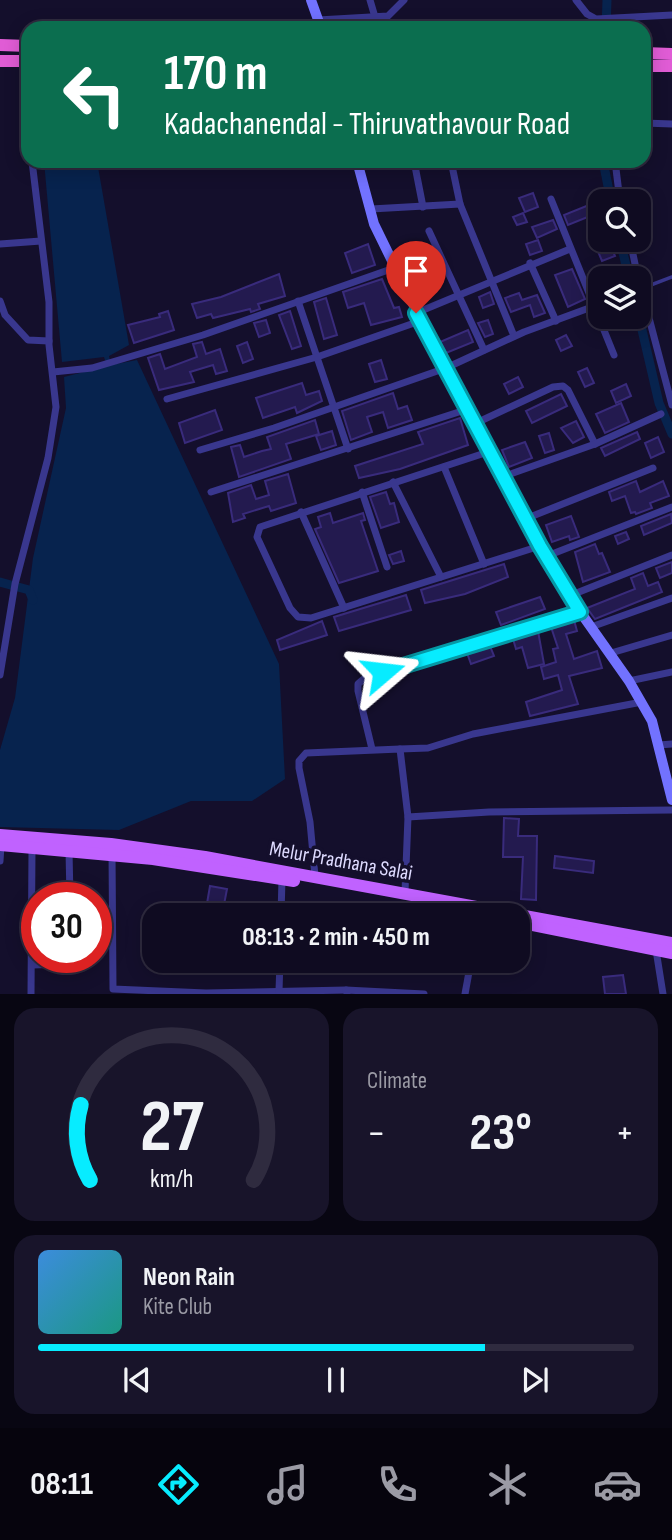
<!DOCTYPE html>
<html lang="en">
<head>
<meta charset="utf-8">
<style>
  body { margin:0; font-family:"Sofia Sans Condensed",sans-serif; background:#18142a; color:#f1f3f6; height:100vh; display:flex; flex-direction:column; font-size:26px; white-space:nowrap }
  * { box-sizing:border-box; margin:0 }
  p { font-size:23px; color:#9b9ba5 }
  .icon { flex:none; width:38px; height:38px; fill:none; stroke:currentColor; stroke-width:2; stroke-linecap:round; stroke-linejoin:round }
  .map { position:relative; height:994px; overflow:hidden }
  .side { display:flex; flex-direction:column; gap:14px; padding:14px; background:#080612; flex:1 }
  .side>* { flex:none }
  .hud { position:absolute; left:21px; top:21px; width:630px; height:147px; border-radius:21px; box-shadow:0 4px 18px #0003,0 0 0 2px #2f2b3f; background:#0b6e4f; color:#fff; overflow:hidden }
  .tools { position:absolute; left:588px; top:189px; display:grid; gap:14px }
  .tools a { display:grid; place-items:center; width:63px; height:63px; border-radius:14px; background:#0f0b21; box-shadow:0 4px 18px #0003,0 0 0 2px #2f2b3f; font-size:35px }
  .speed { position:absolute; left:21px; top:882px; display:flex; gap:14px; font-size:35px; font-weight:700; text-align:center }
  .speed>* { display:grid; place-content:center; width:91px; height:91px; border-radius:50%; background:#0f0b21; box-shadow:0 4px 18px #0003,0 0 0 2px #2f2b3f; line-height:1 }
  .speed .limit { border:10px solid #d22; background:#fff; color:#111 }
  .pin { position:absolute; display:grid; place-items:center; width:60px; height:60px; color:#fff; margin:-72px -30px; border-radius:50% 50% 50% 0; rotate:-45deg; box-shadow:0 0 7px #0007 }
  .pin .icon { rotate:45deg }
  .me { position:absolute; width:77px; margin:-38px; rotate:73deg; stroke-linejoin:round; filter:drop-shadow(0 0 5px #0008) }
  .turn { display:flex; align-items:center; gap:24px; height:147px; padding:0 28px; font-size:32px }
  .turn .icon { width:91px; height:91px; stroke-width:2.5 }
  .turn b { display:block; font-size:49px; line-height:60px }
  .big { font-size:52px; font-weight:700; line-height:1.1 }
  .side .tile { flex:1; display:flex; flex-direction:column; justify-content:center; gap:10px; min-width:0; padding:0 24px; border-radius:21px; background:#18142a }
  .side .dial { align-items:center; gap:0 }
  .dial svg { height:182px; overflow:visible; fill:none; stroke:#2f2b3f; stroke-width:7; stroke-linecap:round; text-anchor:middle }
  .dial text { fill:#f1f3f6; stroke:none }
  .song { display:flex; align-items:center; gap:21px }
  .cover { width:84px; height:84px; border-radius:10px; background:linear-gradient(135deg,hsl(210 70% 55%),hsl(170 70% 35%)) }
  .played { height:7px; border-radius:4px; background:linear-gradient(90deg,#07ecff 75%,#2f2b3f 75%) }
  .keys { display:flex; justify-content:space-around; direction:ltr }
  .heat { display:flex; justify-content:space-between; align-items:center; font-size:38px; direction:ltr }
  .side .tiles { flex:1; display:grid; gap:14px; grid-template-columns:1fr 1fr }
  .tile:last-child { grid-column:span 2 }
  .trip { position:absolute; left:142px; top:903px; width:388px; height:70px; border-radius:21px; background:#0f0b21; box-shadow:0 4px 18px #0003,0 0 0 2px #2f2b3f; font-weight:700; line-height:70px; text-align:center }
  .menu { display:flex; height:112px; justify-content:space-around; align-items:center; background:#06040d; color:#9b9ba5 }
  .menu .icon { width:49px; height:49px }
  .menu .on { color:#07ecff }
  .menu b { font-size:32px; color:#f1f3f6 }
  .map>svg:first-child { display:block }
</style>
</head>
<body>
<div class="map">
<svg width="672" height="994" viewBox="0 0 672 994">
  <rect width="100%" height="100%" fill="#140f2c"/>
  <polygon fill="#07234e" points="44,161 97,161 129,345 109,356 111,365 137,360 279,664 285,779 252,801 191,801 119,830 0,827 0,750 15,698 33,558 66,408 64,377 107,366 104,357 62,362"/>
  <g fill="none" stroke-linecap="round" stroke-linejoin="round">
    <g stroke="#07234e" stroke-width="9">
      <polyline points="606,28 607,0"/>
      <polyline points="603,161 611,201"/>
      <polyline points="620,240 629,278"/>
      <polyline points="639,317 659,403 672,434"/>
      <polyline points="0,582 29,590 33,600"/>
    </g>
  </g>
  <g fill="#231a4f" stroke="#392b7c" stroke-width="2">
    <polygon points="533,193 538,207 525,212 519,198"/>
    <polygon points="599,201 600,212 568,225 564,215"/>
    <polygon points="523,213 527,222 517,225 513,217"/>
    <polygon points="553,220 557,229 537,238 532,227"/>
    <polygon points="600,234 600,240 608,240 615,256 602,261 592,237"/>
    <polygon points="538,240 542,251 530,255 526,244"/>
    <polygon points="368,244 375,265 352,273 345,253"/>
    <polygon points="572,269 585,299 568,307 555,275"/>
    <polygon points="599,271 600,294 596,295 588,275"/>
    <polygon points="279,274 285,296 258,304 260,309 251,312 250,309 213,318 211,314 197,318 192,304 221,297"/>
    <polygon points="382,279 394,308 399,307 402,317 371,325 364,303 348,308 343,292"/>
    <polygon points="490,292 494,304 483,308 479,297"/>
    <polygon points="519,293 522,300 537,295 545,313 534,317 530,305 511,312 505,298"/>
    <polygon points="326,298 337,335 324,339 314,302"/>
    <polygon points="168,311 174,330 134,343 128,325 160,317 159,314"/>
    <polygon points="290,311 301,346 292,349 279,315"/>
    <polygon points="266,320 270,333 259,337 254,323"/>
    <polygon points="488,320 493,334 485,337 478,323"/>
    <polygon points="468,330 473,342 446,353 440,342"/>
    <polygon points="566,335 572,346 561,351 556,340"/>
    <polygon points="202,342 206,354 220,349 227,371 216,374 213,365 190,372 194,382 159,390 148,358 160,354 165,369 197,357 193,344"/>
    <polygon points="247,342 253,359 243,363 237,346"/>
    <polygon points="381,360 387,379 375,382 369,364"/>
    <polygon points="587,368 594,383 585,387 578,372"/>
    <polygon points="518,377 523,387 509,394 504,384"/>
    <polygon points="302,383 306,395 319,391 322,401 297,413 295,407 263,418 256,398"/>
    <polygon points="626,384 631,396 616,403 611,391"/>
    <polygon points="393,393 398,409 407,406 412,420 388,428 383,412 367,417 372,432 351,440 342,411"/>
    <polygon points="561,394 567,406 532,423 526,411"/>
    <polygon points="621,403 629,422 605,433 596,414"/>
    <polygon points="215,410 222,430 185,443 179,423"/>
    <polygon points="460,418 468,445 400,469 359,478 355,466 423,444 418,432"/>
    <polygon points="315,420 319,434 286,444 291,459 239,477 231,447 240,445 244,457 262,451 271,449 267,437"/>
    <polygon points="576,421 584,437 573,443 561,428"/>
    <polygon points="332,431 336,445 321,450 316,436"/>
    <polygon points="637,432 640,439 605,456 601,448"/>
    <polygon points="549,433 554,450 545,453 539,436"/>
    <polygon points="658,437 664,452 651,458 645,443"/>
    <polygon points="525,442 532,458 509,467 502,450"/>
    <polygon points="288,474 296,503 271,511 269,506 243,514 245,518 233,522 228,493 251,485 256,499 269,495 265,481"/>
    <polygon points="636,481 640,492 663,481 669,496 650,503 652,508 636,514 635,512 631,513 625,496 612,501 609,492"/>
    <polygon points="386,492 390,504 394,503 399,522 381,528 370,497"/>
    <polygon points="330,513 333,523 363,513 365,520 361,521 378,571 339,583 315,529 321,527 318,517"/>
    <polygon points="671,514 672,523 644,535 641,526"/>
    <polygon points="571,516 579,537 570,540 569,536 552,542 546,525"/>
    <polygon points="626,532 629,539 618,544 615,536"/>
    <polygon points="595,544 599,554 602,553 610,572 583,582 575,552"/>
    <polygon points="401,551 404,561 393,564 389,555"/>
    <polygon points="672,562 672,573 660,578 656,568"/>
    <polygon points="504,564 508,577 465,594 425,603 421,590"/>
    <polygon points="643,573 648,586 658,582 662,592 595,619 587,608 635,589 631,578"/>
    <polygon points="406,595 411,610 339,631 334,617"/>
    <polygon points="540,597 545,609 501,625 496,612"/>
    <polygon points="574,620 577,631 566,634 574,659 597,651 602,668 569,676 578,704 530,716 526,702 562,690 558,675 544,679 541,667 556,662 553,649 558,648 551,627"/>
    <polygon points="322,621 327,635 280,650 277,640"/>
    <polygon points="538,631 544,664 528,668 522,647 516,649 513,639"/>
    <polygon points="490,646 494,656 471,664 467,653"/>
    <polygon points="504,818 519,819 518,836 537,836 536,900 521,899 523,857 503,857"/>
    <polygon points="555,856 594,861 593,873 554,868"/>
    <polygon points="210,886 227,889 222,915 205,915"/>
    <polygon points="623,975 626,994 605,994 603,977"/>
  </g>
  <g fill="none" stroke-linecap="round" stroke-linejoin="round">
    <polyline stroke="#39378e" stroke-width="3.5" points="643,288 672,277"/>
    <g stroke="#39378e" stroke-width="7">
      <polyline points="370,0 375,17"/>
      <polyline points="576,0 587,14 596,19 672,15"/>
      <polyline points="318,20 388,16 404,0"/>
      <polyline points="28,121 28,122"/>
      <polyline points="644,123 672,124"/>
      <polyline points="414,161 423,207"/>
      <polyline points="451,161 460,204 514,336"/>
      <polyline points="615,161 620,201"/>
      <polyline points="551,199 614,355"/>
      <polyline points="371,209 460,204"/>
      <polyline points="429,231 484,350"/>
      <polyline points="630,240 638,278"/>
      <polyline points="0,244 41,241"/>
      <polyline points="530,263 556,321"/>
      <polyline points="639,280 672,405"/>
      <polyline points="0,301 5,315 28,340 49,341"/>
      <polyline points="298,301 348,449"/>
      <polyline points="416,313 570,249"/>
      <polyline points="53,372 92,368 203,335 394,268"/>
      <polyline points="167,399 317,357 420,321"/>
      <polyline points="474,424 553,387 563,386 568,390 595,444"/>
      <polyline points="200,450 274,428 446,368 524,332 600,304"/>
      <polyline points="488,452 260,527 257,537 290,608 298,617 311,618 540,546"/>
      <polyline points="444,467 484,564"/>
      <polyline points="502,477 595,444 661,414"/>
      <polyline points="393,482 441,577"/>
      <polyline points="211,492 465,410"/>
      <polyline points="362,492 387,567"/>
      <polyline points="301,512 344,608"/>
      <polyline points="525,519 653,468"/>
      <polyline points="547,556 672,507"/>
      <polyline points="569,596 672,555"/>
      <polyline points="591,627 672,598"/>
      <polyline points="611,653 672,635"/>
      <polyline points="0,675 15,584 48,458 56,407 49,345 49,302 32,161"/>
      <polyline points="629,681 672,672"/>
      <polyline points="659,745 672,744"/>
      <polyline points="372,749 358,691 358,684 366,677 580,612"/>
      <polyline points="400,749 428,748 473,734 642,702"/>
      <polyline points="69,851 70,898"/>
      <polyline points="112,852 113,989 206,993 346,990"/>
      <polyline points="0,861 1,845"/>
      <polyline points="315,876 310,822 299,768 299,761 306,753 400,749 408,817 489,812 672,810"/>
      <polyline points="405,892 408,817"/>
      <polyline points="281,915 282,879"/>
      <polyline points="656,950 663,994"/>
      <polyline points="32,965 64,964 68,957"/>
      <polyline points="279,991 280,961"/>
      <polyline points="347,993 346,990 424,994"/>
      <polyline points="31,994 32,849"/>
      <polyline points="465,994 471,961"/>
    </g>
    <g stroke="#7272ff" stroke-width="10">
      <polyline points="311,0 321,28"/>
      <polyline points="357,161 374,224 465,410 569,596 629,681 652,721 672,800"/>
    </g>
    <g stroke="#c062ff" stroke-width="12">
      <polyline points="0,835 111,844 205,857 672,943"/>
      <polyline points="0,845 153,859 294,881"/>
      <polyline points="419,903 484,915"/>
      <polyline points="518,922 672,953"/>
    </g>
    <g stroke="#e05cd5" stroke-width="12">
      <polyline points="0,45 28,46"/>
      <polyline points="644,53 672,54"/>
      <polyline points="0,61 28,61"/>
      <polyline points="644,66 672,66"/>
    </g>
  </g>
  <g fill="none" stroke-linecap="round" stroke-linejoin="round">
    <defs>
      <polyline id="route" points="383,672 580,612 540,546 416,313"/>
    </defs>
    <use href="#route" stroke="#0599a6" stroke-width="18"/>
    <use href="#route" stroke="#07ecff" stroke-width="12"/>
  </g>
  <g text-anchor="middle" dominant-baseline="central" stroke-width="7" stroke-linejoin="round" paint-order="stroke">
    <g font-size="21" fill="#dedbff" stroke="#140f2c">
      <text transform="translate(341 861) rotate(10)">Melur Pradhana Salai</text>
    </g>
  </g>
</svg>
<div class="tools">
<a><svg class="icon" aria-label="search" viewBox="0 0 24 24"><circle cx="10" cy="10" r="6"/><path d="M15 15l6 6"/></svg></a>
<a><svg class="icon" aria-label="layers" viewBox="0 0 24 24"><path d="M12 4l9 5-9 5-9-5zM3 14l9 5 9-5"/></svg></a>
</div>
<div class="speed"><div class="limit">30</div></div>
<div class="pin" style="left:416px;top:313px;background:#d93025"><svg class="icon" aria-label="arrive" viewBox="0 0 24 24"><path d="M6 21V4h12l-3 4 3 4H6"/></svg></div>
<svg class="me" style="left:383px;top:672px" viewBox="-20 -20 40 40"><path d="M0-17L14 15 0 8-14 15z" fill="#07ecff" stroke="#fff" stroke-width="4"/></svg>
<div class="trip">08:13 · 2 min · 450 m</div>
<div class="hud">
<div class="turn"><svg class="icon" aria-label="left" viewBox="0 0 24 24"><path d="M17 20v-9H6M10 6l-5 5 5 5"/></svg><div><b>170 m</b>Kadachanendal - Thiruvathavour Road</div></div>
</div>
</div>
<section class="side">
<div class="tiles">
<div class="tile dial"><svg viewBox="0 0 100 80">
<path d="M14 69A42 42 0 1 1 86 69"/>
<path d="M14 69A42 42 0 0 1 10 36" stroke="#07ecff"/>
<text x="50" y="56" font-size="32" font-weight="700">27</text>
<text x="50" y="72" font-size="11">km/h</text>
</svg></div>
<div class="tile"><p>Climate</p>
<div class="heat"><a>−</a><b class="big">23°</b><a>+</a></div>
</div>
<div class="tile">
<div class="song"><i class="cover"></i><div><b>Neon Rain</b><p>Kite Club</p></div></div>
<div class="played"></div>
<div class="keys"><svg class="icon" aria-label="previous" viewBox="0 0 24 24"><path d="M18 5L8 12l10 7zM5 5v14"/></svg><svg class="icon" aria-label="pause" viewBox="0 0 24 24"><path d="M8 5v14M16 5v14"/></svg><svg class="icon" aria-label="next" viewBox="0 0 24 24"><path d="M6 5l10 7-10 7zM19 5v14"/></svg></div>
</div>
</div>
</section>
<nav class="menu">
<b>08:11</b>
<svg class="icon on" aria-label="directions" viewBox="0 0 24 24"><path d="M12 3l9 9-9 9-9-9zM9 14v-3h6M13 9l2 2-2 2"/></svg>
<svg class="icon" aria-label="music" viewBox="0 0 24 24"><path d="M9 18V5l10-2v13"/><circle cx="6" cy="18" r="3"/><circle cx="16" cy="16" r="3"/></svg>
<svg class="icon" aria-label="phone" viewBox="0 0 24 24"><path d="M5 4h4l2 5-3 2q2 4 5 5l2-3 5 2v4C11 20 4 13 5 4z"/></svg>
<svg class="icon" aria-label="climate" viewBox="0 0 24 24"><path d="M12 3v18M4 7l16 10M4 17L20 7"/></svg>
<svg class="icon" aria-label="car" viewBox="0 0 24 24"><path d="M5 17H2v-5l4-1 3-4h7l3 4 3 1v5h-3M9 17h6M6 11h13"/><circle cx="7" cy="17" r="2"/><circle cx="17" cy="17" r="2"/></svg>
</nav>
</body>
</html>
